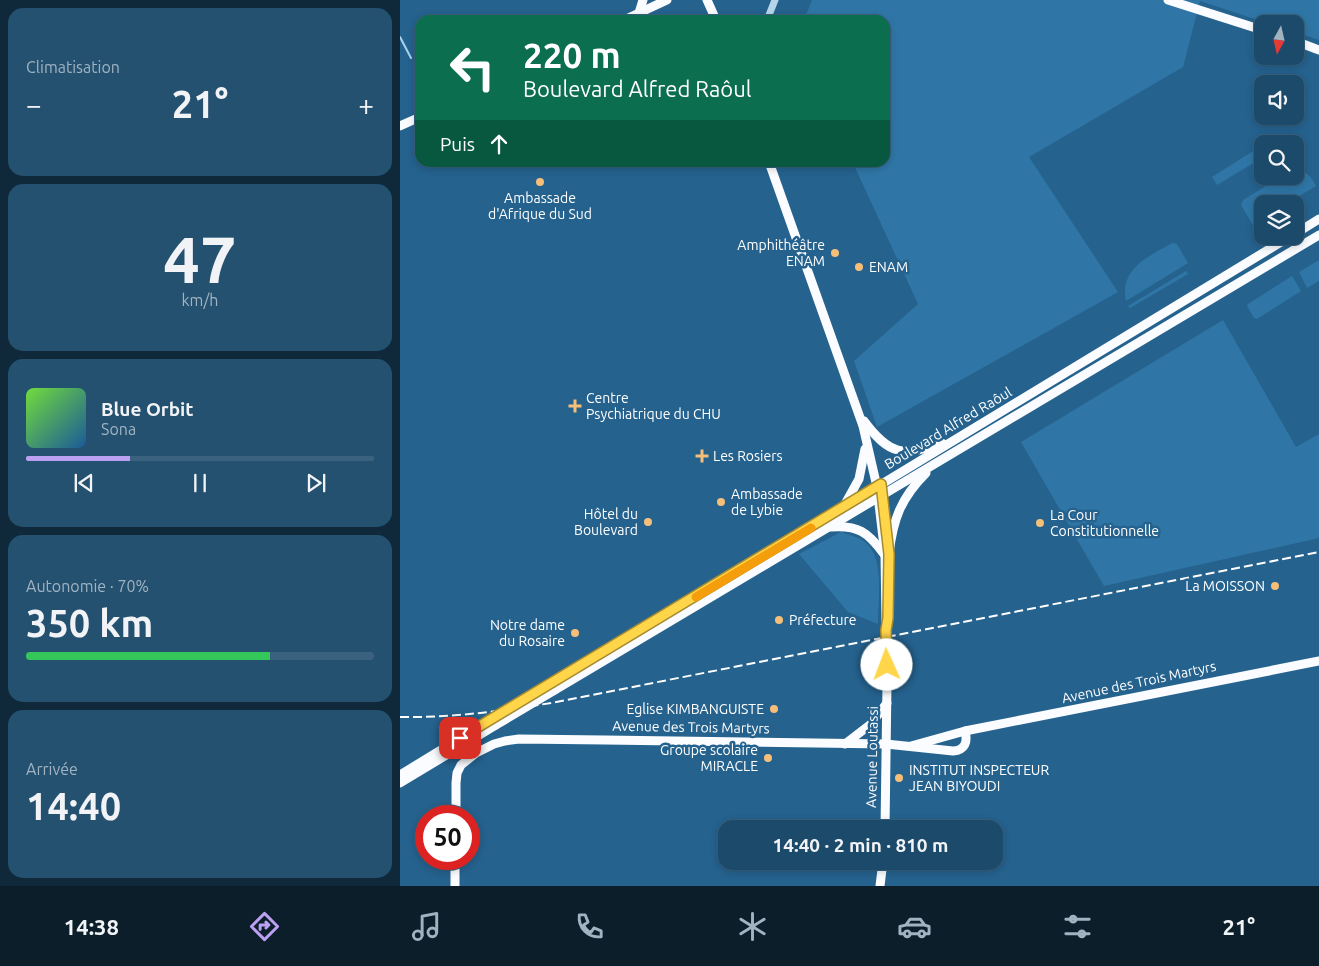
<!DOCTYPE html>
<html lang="fr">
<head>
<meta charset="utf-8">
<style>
  body { margin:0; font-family:Ubuntu,sans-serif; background:#255170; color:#f1f3f6; height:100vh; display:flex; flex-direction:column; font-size:19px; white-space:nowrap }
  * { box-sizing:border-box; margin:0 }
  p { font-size:16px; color:#a0b3c1 }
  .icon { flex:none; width:28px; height:28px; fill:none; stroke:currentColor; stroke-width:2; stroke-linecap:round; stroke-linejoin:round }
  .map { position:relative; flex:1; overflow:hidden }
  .details { display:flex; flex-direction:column; gap:8px; padding:8px; background:#0f293a; width:400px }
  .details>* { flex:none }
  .guide { position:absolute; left:15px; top:15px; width:475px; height:152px; border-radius:15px; box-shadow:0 2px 8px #0003,0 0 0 1px #3a627e; background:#0b6e4f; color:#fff; overflow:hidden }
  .needle { width:32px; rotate:188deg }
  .controls { position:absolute; left:854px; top:15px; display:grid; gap:10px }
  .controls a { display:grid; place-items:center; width:50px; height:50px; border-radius:10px; background:#1c4a6a; box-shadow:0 2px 8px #0003,0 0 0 1px #3a627e; font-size:25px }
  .speed { position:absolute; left:15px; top:805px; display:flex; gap:10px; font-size:25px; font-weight:700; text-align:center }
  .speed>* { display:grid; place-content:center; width:65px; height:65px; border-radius:50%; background:#1c4a6a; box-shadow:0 2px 8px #0003,0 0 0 1px #3a627e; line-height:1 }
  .speed .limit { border:8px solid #d22; background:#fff; color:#111 }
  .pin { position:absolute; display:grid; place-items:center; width:42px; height:42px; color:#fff; margin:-21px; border-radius:10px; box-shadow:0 2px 8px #0006 }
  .me { position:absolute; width:55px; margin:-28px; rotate:358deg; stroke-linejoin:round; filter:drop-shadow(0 0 4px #0008) }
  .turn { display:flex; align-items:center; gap:18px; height:105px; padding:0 25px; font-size:22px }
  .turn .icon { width:65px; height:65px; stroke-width:2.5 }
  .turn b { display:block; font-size:35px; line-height:42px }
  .then { display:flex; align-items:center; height:48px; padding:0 25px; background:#0003; gap:10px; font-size:19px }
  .big { font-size:38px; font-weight:700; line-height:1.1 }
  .details .widget { flex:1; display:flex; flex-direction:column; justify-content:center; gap:8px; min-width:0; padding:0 18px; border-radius:15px; background:#255170 }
  .details .dial { align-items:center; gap:0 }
  .dial b { font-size:65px; line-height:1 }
  .song { display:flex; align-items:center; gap:15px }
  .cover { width:60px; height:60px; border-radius:8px; background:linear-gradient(135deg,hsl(100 70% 55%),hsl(210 70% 35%)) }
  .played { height:5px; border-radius:2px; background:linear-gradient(90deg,#bca0f2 30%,#3a627e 30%) }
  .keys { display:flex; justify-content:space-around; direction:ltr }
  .heat { display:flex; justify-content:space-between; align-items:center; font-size:28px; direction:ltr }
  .charge { height:8px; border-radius:4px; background:linear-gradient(90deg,#34c759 70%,#3a627e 0) }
  .trip { position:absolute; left:318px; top:820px; width:285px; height:50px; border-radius:15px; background:#1c4a6a; box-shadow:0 2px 8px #0003,0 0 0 1px #3a627e; font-weight:700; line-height:50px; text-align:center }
  .tabs { display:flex; height:80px; justify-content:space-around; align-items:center; background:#0b1e2a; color:#a0b3c1 }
  .tabs .icon { width:35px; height:35px }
  .tabs .active { color:#bca0f2 }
  .tabs b { font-size:22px; color:#f1f3f6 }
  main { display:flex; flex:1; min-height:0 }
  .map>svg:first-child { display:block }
</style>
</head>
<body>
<main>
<section class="details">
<div class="widget"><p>Climatisation</p>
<div class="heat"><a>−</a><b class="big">21°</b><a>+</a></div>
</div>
<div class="widget dial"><b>47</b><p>km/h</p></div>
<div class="widget">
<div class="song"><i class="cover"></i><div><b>Blue Orbit</b><p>Sona</p></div></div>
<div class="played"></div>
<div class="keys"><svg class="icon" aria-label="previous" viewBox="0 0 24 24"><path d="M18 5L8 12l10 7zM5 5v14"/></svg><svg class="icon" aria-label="pause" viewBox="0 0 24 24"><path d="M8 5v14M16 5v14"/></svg><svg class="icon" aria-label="next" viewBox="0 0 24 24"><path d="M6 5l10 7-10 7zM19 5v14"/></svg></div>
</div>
<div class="widget"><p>Autonomie · 70%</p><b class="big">350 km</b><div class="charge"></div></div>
<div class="widget"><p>Arrivée</p><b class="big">14:40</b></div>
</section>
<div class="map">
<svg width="919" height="886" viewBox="0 0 919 886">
  <rect width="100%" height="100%" fill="#25628e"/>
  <g fill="#2f76a6">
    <polygon points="412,0 919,0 919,40 895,32 895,24 870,24 800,1 783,67 629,157 718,292 477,427 454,361 518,304 453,163 485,162 485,20 404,20"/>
    <polygon points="858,148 862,150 862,158 817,185 812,177"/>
    <path d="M895 170C907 171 911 176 916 186L886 204H862V218L852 224 841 205 843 200 882 176H895Z"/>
    <path d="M772 243 777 244 788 263 726 301C719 268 750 256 772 243Z"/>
    <polygon points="919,260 919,281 907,288 899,272"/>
    <polygon points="786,271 788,274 730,308 728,306"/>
    <polygon points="892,276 901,291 857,319 854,318 847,306 848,304"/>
    <polygon points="823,320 896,447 919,434 919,538 704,586 621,442"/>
    <path d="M441 532C450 535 463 538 469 546 484 563 478 603 478 624L448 612 399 554Z"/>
  </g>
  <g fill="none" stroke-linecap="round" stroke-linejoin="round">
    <polyline stroke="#a9d2ec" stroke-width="2" points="0,37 11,58"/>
    <polyline stroke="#b5d5eb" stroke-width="7" points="367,20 375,0"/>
    <g stroke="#fafcff" stroke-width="9">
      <polyline points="307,0 316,20"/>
      <polyline points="768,0 862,30"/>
      <polyline points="239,13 243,0"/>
      <polyline points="224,20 267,0"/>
      <polyline points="895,41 919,50"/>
      <polyline points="0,126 20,117"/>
      <polyline points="369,162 463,426 477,487 485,555 487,684 485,829"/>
      <polyline points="895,234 919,219"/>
      <path d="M464 421C489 455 503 457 542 443"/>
      <polyline points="444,506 459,479 465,449"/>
      <path d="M431 527C458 525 468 532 484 554"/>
      <path d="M489 554C493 519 501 498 526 473"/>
      <polyline points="142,690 891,236"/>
      <polyline points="155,690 919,235"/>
      <polyline points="445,744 471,724 487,703"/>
      <polyline points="511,746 565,731 919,661"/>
      <polyline points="0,775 90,720"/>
      <polyline points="0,783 96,725"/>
      <path d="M56 816V783L57 773 61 765 76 753 94 744 105 741 119 739 205 740 486 744 553 751C565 750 568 742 565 731"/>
      <polyline points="55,886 55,859"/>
      <polyline points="480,886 483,861"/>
    </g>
    <path stroke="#fff" stroke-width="2" stroke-dasharray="9 4" stroke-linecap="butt" d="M0 717C51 718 101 711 151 703L919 552"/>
    <g stroke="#fafcff" stroke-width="9">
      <polyline points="90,720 142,690"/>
      <polyline points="96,725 155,690"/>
    </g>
  </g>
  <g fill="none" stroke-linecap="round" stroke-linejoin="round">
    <defs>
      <polyline id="route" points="60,738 481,484 489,554 488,618 486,630 487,665"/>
    </defs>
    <use href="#route" stroke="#a68a30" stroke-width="12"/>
    <use href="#route" stroke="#ffd54a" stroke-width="9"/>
    <polyline stroke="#f59e0b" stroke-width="9" points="296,597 411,528"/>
  </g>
  <g fill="#f5bf79" stroke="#25628e" stroke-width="2">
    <circle cx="140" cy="182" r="5"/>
    <circle cx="435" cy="253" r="5"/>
    <circle cx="459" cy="267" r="5"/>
    <path d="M172.5 398.5h5v5h5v5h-5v5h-5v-5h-5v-5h5z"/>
    <path d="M299.5 448.5h5v5h5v5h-5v5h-5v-5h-5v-5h5z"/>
    <circle cx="321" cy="502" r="5"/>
    <circle cx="248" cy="522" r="5"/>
    <circle cx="640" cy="523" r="5"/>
    <circle cx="875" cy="586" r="5"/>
    <circle cx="379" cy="620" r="5"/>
    <circle cx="175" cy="633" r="5"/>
    <circle cx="374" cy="709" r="5"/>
    <circle cx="368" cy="758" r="5"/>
    <circle cx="499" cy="778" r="5"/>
  </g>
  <g text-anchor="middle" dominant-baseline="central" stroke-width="5" stroke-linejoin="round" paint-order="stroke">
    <g font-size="14" fill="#fff" stroke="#25628e" text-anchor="start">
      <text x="140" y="198" text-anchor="middle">Ambassade<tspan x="140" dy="16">d'Afrique du Sud</tspan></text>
      <text x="425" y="245" text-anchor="end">Amphithéâtre<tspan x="425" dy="16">ENAM</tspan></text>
      <text x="469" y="267">ENAM</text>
      <text x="186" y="398">Centre<tspan x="186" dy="16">Psychiatrique du CHU</tspan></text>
      <text x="313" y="456">Les Rosiers</text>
      <text x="331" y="494">Ambassade<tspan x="331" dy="16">de Lybie</tspan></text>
      <text x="238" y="514" text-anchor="end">Hôtel du<tspan x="238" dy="16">Boulevard</tspan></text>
      <text x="650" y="515">La Cour<tspan x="650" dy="16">Constitutionnelle</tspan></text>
      <text x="865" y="586" text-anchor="end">La MOISSON</text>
      <text x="389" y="620">Préfecture</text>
      <text x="165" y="625" text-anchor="end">Notre dame<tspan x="165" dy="16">du Rosaire</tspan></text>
      <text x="364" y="709" text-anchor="end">Eglise KIMBANGUISTE</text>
      <text x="358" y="750" text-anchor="end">Groupe scolaire<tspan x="358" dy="16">MIRACLE</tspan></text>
      <text x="509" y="770">INSTITUT INSPECTEUR<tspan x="509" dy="16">JEAN BIYOUDI</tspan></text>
    </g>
    <g font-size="14" fill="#fff" stroke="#25628e">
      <text transform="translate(548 428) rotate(-31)">Boulevard Alfred Raôul</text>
      <text transform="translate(739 682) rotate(-12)">Avenue des Trois Martyrs</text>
      <text transform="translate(291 727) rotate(1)">Avenue des Trois Martyrs</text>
      <text transform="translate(472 757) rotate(-89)">Avenue Loutassi</text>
    </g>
  </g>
</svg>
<div class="controls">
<a><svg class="needle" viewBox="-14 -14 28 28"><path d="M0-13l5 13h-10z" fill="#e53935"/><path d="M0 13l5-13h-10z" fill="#a0b3c1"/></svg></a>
<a><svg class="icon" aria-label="sound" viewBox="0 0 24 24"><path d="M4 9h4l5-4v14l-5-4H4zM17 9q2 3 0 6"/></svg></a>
<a><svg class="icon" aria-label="search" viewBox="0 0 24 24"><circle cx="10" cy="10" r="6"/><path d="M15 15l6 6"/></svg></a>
<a><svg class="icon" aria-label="layers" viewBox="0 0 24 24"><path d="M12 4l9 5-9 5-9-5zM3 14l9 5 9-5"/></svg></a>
</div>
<div class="speed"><div class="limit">50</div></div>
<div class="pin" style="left:60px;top:738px;background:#d93025"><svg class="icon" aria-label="arrive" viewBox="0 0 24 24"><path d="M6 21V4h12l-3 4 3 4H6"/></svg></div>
<svg class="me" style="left:487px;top:665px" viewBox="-20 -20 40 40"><circle r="19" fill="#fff"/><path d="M0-13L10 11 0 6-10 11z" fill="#ffd54a"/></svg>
<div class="trip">14:40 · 2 min · 810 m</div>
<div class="guide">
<div class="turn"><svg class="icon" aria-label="left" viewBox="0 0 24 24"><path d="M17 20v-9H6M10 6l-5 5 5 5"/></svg><div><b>220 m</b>Boulevard Alfred Raôul</div></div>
<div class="then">Puis<svg class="icon" aria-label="ahead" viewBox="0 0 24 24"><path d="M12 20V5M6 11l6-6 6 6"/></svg></div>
</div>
</div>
</main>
<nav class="tabs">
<b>14:38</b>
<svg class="icon active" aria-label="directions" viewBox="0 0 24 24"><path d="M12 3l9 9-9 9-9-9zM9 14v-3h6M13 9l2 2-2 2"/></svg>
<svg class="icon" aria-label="music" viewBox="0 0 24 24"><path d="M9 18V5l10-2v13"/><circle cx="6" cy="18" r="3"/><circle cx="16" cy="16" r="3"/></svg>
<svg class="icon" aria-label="phone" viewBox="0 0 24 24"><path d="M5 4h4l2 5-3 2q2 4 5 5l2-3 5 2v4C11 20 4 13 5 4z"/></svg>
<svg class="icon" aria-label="climate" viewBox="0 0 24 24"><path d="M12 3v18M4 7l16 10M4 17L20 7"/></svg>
<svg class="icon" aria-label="car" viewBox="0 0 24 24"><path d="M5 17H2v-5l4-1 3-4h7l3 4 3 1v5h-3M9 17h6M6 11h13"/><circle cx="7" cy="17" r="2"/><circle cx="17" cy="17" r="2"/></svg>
<svg class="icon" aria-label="filters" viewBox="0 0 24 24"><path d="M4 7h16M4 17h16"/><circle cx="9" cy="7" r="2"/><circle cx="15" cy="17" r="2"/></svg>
<b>21°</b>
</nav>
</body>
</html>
